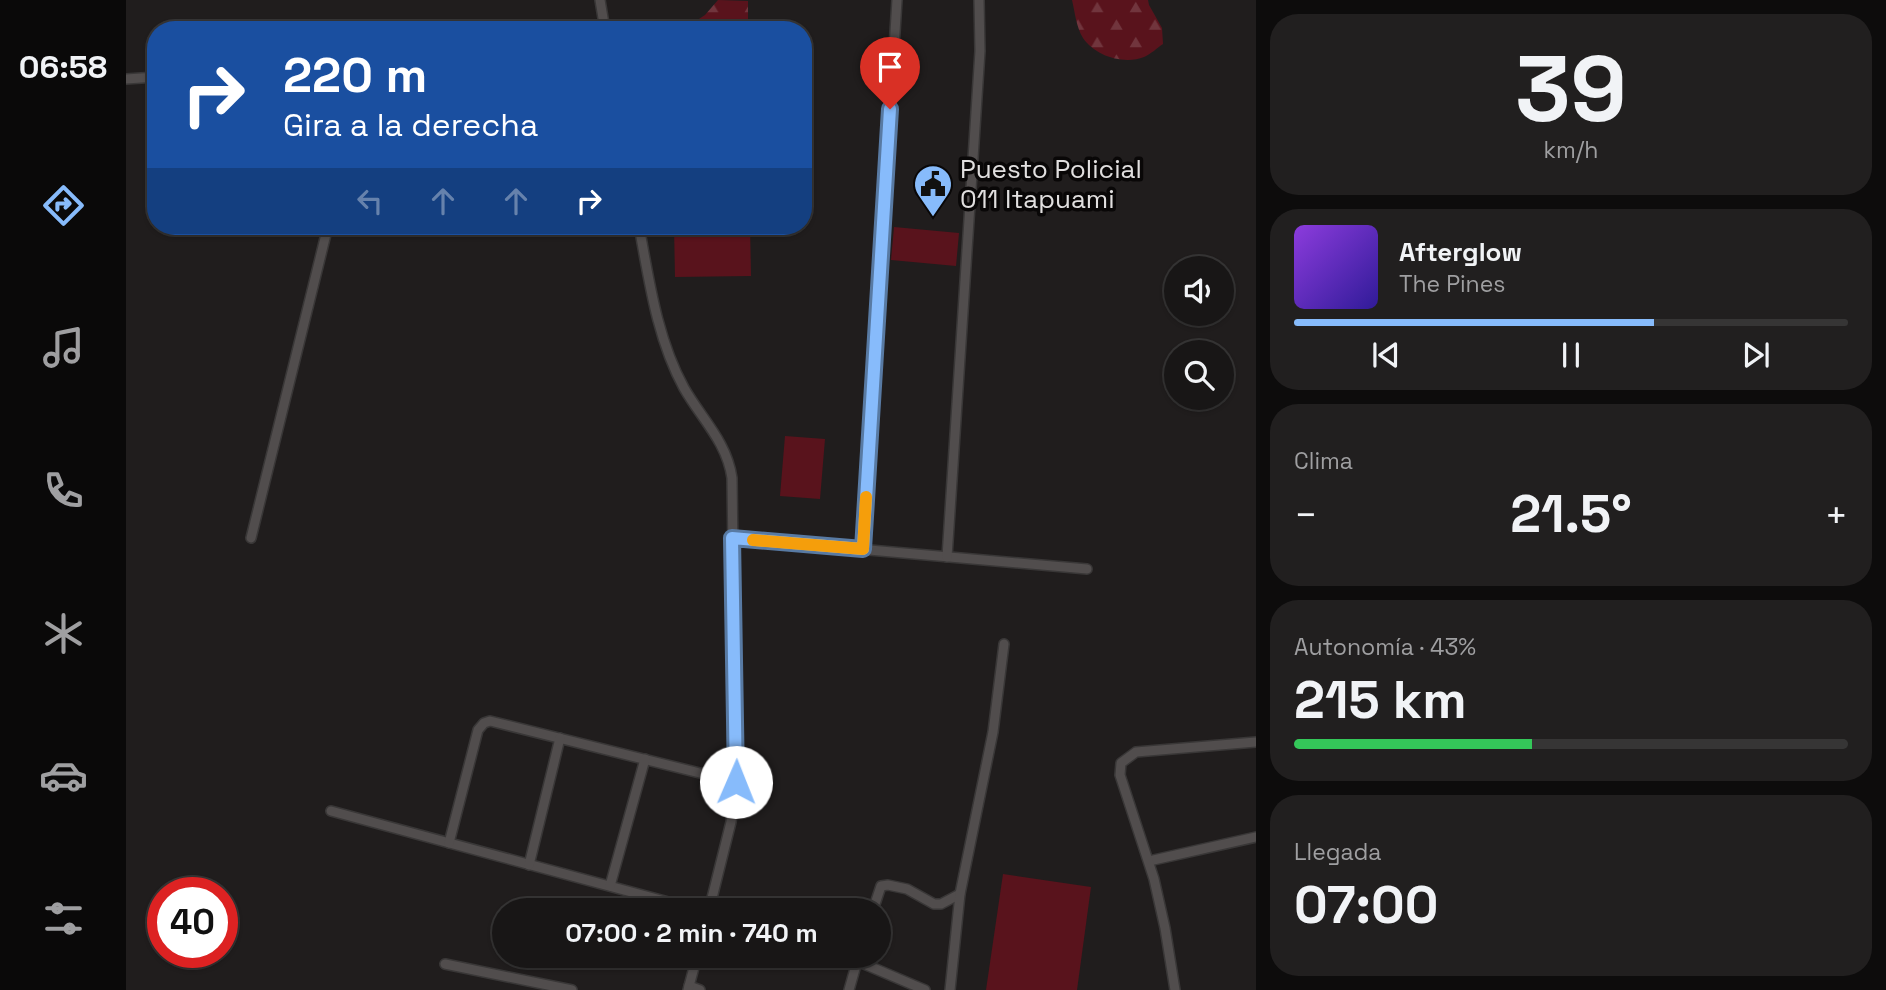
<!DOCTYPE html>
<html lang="es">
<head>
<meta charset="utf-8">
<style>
  body { margin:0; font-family:"Space Grotesk",sans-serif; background:#211f1f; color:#f1f3f6; height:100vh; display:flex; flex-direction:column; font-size:26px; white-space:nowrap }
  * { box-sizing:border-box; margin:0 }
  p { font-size:23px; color:#9f9fa1 }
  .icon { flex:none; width:38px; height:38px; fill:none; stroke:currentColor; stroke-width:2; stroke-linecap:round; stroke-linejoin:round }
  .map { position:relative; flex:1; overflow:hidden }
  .panel { display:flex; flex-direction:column; gap:14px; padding:14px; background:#0d0c0c; width:630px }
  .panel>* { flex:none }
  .banner { position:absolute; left:21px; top:21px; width:665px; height:214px; border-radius:28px; box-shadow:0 2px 5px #0004,0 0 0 2px #363535; background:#1a4fa0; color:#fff; overflow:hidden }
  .fabs { position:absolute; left:1038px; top:256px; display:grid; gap:14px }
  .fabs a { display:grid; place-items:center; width:70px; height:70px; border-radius:50%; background:#181616; box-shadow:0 2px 5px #0004,0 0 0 2px #363535; font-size:35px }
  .speed { position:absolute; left:21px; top:877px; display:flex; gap:14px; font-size:35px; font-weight:700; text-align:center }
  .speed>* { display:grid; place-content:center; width:91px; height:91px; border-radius:50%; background:#181616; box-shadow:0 2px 5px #0004,0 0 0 2px #363535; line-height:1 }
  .speed .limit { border:10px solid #d22; background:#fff; color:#111 }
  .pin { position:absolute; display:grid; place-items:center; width:60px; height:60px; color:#fff; margin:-72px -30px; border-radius:50% 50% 50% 0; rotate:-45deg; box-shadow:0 0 7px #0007 }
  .pin .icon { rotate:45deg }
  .me { position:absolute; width:77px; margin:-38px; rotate:1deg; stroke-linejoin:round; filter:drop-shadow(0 0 5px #0008) }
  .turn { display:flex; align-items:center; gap:24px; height:147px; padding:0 21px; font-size:32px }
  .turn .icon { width:91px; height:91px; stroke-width:2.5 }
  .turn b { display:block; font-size:49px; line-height:60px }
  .lanes { display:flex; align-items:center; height:66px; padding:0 21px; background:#0003; justify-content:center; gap:35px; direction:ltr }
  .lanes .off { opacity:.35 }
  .big { font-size:52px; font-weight:700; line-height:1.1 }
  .panel .tile { flex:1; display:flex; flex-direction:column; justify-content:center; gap:10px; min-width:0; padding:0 24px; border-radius:28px; background:#211f1f }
  .panel .dial { align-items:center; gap:0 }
  .dial b { font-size:91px; line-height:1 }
  .song { display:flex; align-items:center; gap:21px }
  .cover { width:84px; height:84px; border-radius:10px; background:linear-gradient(135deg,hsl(270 70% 55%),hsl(250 70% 35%)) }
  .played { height:7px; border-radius:4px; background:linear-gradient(90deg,#87bbfb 65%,#363535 65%) }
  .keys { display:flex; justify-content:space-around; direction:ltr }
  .heat { display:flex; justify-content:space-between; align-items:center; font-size:38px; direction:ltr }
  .charge { height:10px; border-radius:5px; background:linear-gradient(90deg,#34c759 43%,#363535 0) }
  .trip { position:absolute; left:366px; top:898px; width:399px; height:70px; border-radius:35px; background:#181616; box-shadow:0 2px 5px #0004,0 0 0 2px #363535; font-weight:700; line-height:70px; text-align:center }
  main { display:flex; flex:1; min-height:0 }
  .menu { display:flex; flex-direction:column; width:126px; justify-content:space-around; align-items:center; background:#0a0909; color:#9f9fa1 }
  .menu .icon { width:49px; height:49px }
  .menu .on { color:#87bbfb }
  .menu b { font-size:32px; color:#f1f3f6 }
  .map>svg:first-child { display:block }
</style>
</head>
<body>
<main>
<nav class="menu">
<b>06:58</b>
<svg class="icon on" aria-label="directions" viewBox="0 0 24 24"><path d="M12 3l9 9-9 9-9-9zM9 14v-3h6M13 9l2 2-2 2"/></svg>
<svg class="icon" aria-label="music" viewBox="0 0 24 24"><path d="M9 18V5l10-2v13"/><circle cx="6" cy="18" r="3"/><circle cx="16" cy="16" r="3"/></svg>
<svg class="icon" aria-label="phone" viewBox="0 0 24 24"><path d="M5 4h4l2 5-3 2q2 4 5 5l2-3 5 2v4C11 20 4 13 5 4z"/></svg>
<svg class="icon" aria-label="climate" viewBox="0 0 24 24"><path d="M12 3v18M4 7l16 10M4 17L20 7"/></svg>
<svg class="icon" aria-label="car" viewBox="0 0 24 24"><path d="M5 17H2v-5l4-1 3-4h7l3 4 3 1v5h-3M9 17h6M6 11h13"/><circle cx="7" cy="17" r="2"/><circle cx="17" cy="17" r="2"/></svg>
<svg class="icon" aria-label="filters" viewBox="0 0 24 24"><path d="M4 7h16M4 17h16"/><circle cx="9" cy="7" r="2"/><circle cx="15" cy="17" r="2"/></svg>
</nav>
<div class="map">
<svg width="1130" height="990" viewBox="0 0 1130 990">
  <defs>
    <pattern id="forest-firs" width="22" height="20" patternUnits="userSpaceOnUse" patternTransform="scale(1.75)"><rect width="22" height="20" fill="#59131c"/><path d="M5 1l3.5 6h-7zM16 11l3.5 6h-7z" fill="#71353d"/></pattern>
  </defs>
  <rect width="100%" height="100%" fill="#201d1d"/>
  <g fill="#59131c">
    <polygon points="548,226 624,226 625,276 549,277"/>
    <polygon points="768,227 833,233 830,266 765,260"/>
    <polygon points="659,436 699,439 694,499 654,496"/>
    <polygon points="877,874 965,887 951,990 860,990"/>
  </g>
  <g fill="url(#forest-firs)">
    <polygon points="592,0 622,1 622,23 625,30 519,30 540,24 573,19 579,15"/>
    <path d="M946 0H1022L1023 5 1036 28 1037 44C1031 48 1025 54 1018 57 998 65 969 56 957 38 950 27 949 12 946 0Z"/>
  </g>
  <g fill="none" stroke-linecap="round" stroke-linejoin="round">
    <defs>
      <g id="minor">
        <polyline points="474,0 479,30"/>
        <polyline points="0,79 30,77"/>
        <path d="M513 226C523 280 531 339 558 388 575 418 601 442 606 478L610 782 605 822 583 910"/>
        <polyline points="125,538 202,226"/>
        <polyline points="606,538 961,569"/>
        <polyline points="737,549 771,0"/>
        <polyline points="821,557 854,51 853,0"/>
        <polyline points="205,811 572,910"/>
        <polyline points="323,843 352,730 358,723 364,721 610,782"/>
        <polyline points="1023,861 1130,837"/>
        <polyline points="403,865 434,738"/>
        <polyline points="484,886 519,759"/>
        <polyline points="747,910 755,886 762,885 781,889 808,904 815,904 834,894"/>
        <polyline points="731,961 799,990"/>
        <polyline points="319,964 446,990"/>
        <polyline points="563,986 574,990"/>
        <polyline points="562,990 571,956"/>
        <polyline points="723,990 732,958"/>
        <polyline points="824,990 834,894 867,732 878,644"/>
        <polyline points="1049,990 1039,928 1028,879 994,775 995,763 1010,752 1130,742"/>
      </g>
    </defs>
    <use href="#minor" stroke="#393737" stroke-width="12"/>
    <use href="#minor" stroke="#514d4d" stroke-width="9"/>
  </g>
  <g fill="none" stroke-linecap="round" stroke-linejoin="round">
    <defs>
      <polyline id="route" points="610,782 606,538 737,549 764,109"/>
    </defs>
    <use href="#route" stroke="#587aa3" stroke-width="18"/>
    <use href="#route" stroke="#87bbfb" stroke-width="12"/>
    <polyline stroke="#f59e0b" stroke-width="12" points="627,540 737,549 740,497"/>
  </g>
  <defs>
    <symbol id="civic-pin" viewBox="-11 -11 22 30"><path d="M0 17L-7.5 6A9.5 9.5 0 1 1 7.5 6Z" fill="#87bbfb" stroke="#090707"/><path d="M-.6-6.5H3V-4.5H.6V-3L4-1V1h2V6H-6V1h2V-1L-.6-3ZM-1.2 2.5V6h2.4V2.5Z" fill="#111"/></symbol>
  </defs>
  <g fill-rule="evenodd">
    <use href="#civic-pin" x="785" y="162" width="44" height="60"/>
  </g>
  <g text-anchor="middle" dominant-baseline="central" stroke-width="7" stroke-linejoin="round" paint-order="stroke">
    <g font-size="26" fill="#e1dfdf" stroke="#090707" text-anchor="start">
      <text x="834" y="169">Puesto Policial<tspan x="834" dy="30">011 Itapuami</tspan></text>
    </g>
  </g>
</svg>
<div class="fabs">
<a><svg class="icon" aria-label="sound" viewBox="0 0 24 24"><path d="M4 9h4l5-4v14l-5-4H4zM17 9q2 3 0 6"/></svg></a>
<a><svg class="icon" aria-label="search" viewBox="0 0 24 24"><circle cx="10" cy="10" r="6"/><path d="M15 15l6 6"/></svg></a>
</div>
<div class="speed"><div class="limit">40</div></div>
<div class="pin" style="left:764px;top:109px;background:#d93025"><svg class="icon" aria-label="arrive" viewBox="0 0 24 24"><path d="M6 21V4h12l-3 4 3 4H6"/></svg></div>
<svg class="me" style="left:610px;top:782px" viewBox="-20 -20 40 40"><circle r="19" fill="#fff"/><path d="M0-13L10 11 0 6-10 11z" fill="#87bbfb"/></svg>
<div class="trip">07:00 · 2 min · 740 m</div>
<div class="banner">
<div class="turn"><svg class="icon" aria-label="right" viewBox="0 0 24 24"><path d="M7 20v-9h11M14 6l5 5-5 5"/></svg><div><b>220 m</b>Gira a la derecha</div></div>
<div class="lanes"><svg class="icon off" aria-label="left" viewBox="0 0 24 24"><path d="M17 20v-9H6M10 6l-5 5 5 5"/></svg><svg class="icon off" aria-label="ahead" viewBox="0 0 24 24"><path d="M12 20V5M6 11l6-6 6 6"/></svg><svg class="icon off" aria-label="ahead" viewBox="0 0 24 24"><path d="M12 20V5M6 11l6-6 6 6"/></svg><svg class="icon" aria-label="right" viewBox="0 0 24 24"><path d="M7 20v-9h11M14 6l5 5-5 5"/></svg></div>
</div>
</div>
<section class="panel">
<div class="tile dial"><b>39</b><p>km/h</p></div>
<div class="tile">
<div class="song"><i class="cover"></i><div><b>Afterglow</b><p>The Pines</p></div></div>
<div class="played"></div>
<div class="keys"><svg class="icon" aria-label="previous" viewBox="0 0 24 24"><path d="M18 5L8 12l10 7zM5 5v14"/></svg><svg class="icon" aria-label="pause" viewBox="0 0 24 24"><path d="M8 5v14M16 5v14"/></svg><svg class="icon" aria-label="next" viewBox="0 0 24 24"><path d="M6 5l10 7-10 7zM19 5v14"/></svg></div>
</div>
<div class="tile"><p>Clima</p>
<div class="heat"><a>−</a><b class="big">21.5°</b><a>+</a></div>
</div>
<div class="tile"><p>Autonomía · 43%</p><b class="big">215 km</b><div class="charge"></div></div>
<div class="tile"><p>Llegada</p><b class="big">07:00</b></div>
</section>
</main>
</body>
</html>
